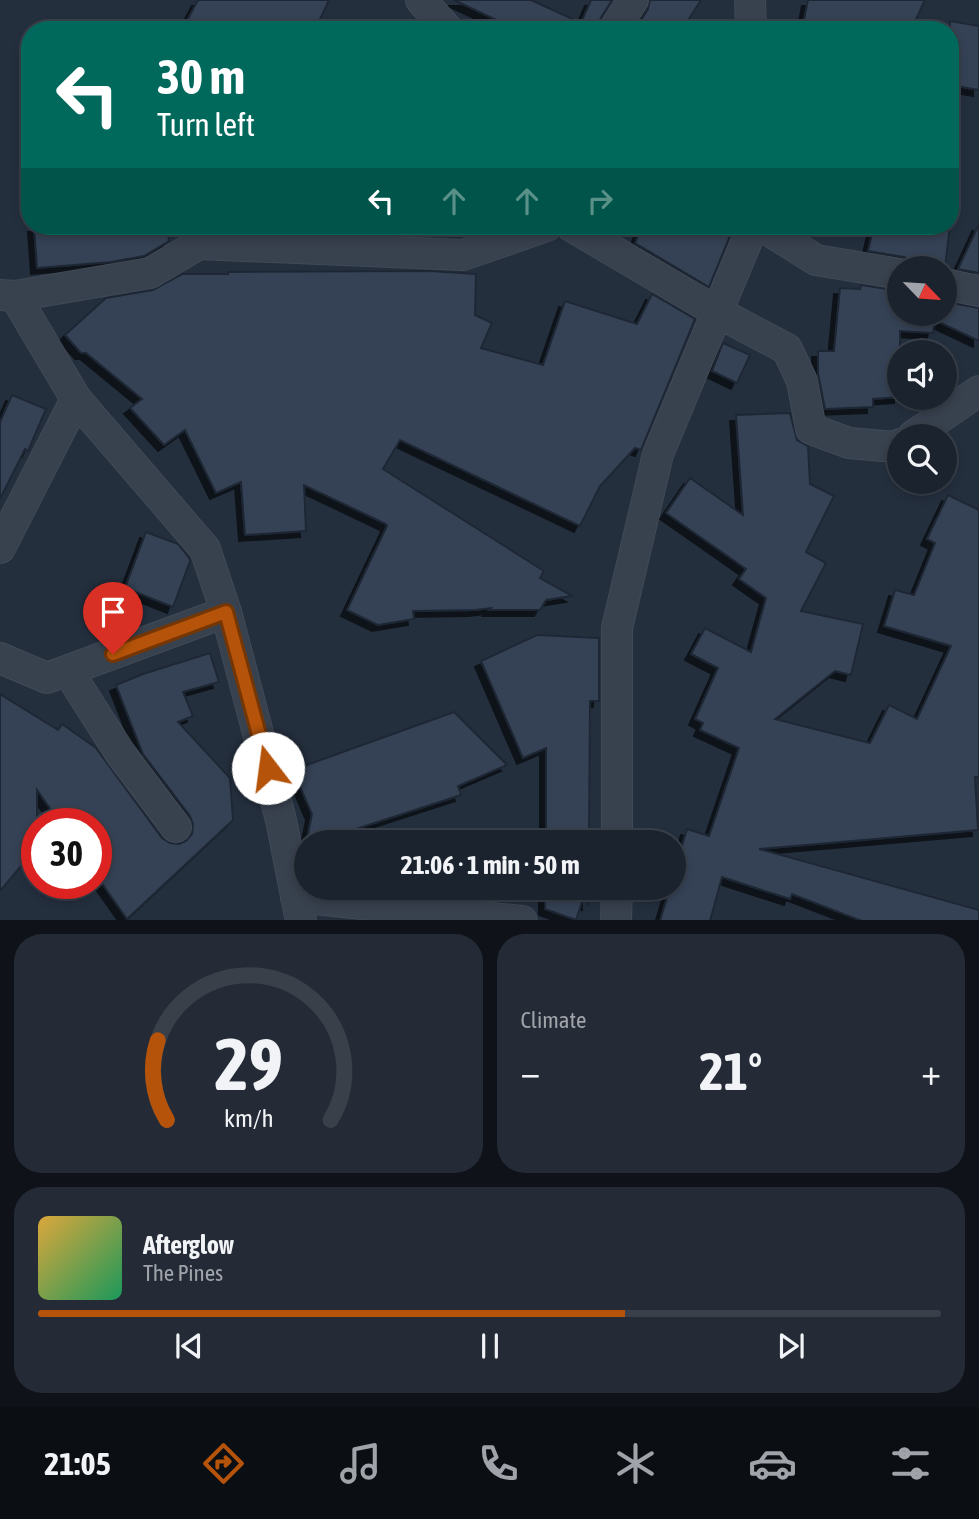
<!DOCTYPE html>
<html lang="en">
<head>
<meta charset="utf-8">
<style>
  body { margin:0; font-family:"Asap Condensed",sans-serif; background:#242b36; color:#f1f3f6; height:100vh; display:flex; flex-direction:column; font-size:26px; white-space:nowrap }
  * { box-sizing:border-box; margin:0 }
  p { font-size:23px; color:#a0a4aa }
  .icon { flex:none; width:38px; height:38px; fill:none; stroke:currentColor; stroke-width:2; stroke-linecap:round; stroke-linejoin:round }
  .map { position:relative; height:920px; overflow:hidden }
  .side { display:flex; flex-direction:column; gap:14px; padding:14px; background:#0f1319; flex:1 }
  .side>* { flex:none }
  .top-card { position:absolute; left:21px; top:21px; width:938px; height:214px; border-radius:28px; box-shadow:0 4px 10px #0003,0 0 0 2px #39404a; background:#00695c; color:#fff; overflow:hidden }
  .needle { width:46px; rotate:115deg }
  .fabs { position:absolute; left:887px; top:256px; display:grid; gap:14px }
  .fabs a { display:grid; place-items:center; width:70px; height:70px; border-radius:50%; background:#1b232e; box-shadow:0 4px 10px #0003,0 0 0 2px #39404a; font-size:35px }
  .speed { position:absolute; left:21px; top:808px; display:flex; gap:14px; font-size:35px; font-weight:700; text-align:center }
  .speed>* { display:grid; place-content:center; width:91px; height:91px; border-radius:50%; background:#1b232e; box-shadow:0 4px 10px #0003,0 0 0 2px #39404a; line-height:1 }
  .speed .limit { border:10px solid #d22; background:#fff; color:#111 }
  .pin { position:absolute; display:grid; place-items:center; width:60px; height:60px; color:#fff; margin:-72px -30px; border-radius:50% 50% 50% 0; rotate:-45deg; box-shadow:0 0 7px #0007 }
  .pin .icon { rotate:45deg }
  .me { position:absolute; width:77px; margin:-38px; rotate:345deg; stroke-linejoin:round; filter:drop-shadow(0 0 5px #0008) }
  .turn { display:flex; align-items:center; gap:24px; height:147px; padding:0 21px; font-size:32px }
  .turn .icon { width:91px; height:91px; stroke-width:2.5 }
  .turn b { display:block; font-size:49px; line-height:60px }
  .lanes { display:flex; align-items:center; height:66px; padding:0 21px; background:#0003; justify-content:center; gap:35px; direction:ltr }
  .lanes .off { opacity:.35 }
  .big { font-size:52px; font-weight:700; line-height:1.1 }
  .side .tile { flex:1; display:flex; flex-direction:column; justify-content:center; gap:10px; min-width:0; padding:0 24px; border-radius:28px; background:#242b36 }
  .side .dial { align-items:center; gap:0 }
  .dial svg { height:182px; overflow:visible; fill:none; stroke:#39404a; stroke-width:7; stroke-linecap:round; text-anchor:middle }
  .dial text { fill:#f1f3f6; stroke:none }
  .song { display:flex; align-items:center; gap:21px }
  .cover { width:84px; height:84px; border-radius:10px; background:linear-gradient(135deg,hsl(40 70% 55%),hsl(150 70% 35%)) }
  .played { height:7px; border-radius:4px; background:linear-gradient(90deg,#b45309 65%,#39404a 65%) }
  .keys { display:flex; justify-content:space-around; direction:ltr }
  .heat { display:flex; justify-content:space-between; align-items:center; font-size:38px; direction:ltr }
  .side .tiles { flex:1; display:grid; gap:14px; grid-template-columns:1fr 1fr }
  .tile:last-child { grid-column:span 2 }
  .trip { position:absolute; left:294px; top:830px; width:392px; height:70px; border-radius:35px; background:#1b232e; box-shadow:0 4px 10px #0003,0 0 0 2px #39404a; font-weight:700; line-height:70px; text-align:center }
  .tabs { display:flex; height:112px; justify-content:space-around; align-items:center; background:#0b0e12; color:#a0a4aa }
  .tabs .icon { width:49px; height:49px }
  .tabs .selected { color:#b45309 }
  .tabs b { font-size:32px; color:#f1f3f6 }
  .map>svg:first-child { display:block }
</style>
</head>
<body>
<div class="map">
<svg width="979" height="921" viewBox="0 0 979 921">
  <defs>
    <filter id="shadow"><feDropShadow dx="-6" dy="6" stdDeviation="0" flood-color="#0009"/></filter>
  </defs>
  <rect width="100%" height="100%" fill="#242f3e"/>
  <g fill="#364354" stroke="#1f2835" stroke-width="2" filter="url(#shadow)">
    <polygon points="198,0 329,0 315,30 182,30"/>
    <polygon points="454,0 531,0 581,23 591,0 612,0 599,21 597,30 518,30"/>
    <polygon points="650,0 701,0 682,30 635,30 648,9"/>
    <polygon points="808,0 925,0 911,30 802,30"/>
    <polygon points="950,21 979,26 979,90 950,85"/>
    <polygon points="979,224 979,273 958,269"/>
    <polygon points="34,226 167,226 169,241 144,256 111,262 37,268"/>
    <polygon points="642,226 734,226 709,287 635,243"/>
    <polygon points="874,226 950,226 945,267 916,268 912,261 904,257 868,251"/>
    <polygon points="430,271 476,274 475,315 492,323 481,348 543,365 565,301 637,324 652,294 695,319 641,450 635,448 600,486 580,526 400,440 383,469 544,571 540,578 572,596 546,600 540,610 489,610 491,608 475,610 413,611 414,619 378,625 347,610 387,526 386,524 304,485 306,531 245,535 241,482 216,493 185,430 164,445 130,408 142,399 86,353 81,353 65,335 106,298 153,290 182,274 228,274 228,272"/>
    <polygon points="861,285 900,291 900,313 945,313 945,302 979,308 979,341 935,320 933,333 900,331 900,397 873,399 873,407 825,409 818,373 818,351 834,351 840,288 860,289"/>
    <polygon points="723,343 750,355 737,383 712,371"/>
    <polygon points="12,395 46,409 28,451 25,449 0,499 0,422"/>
    <polygon points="790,413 797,440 808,446 810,484 834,496 806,552 826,563 801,611 863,624 851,675 835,671 775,719 870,743 889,705 917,719 951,646 884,626 895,590 914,595 935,543 927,539 948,495 979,510 979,777 975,777 978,830 759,849 979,910 979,921 862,921 792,894 790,899 722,877 710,921 660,921 670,887 674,887 674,873 687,829 709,836 739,748 700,730 703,723 695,719 718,668 691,654 705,628 751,652 766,598 739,579 746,569 666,513 690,478 743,515 736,415"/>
    <polygon points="146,532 178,544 189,558 190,561 173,607 125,588"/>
    <polygon points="537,635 599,638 599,701 590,701 589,842 546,842 546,748 523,758 481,661"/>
    <polygon points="210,653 219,682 183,692 193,716 178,722 230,778 233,820 127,919 96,875 96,824 61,824 37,790 37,847 0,891 0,694 58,730 62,724 96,748 162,838 170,843 179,844 186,841 192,834 193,824 190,816 143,754 116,685 143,674"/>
    <polygon points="454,712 507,765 458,786 461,795 328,838 347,842 306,842 306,857 305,849 312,814 293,770"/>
    <polygon points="545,887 588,887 588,905 584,896 576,920 545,909"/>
  </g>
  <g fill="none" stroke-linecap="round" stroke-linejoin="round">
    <defs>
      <g id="street">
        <polyline points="421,0 448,30"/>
        <polyline points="750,0 751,30"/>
        <polyline points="614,30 633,0"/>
        <polyline points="571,226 719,313 787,349 802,381 811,429 849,443 895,447 900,444"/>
        <polyline points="762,226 816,260 900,274"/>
        <polyline points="945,284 979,291"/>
        <polyline points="0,295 15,296 150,273 199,244 463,255 547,226"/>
        <polyline points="15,296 76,399 205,549 226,612 281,820 301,921"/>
        <polyline points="913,436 979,391"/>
        <polyline points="0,548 76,399"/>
        <polyline points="0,658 47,678 226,612"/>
        <polyline points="68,671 120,753 176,827"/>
        <polyline points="617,842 617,628 658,454 753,226"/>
        <polyline points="296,897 522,921"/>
        <polyline points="616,921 617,887"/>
      </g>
    </defs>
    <use href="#street" stroke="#414a57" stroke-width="32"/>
    <use href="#street" stroke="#38414e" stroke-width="30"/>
  </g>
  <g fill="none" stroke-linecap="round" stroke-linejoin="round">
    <defs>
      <polyline id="route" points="113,654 226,612 268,768"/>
    </defs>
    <use href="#route" stroke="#753606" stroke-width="18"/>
    <use href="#route" stroke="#b45309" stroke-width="12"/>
  </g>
</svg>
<div class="fabs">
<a><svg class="needle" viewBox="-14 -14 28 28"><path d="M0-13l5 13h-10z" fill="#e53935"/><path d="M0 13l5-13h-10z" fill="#a0a4aa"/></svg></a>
<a><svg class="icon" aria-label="sound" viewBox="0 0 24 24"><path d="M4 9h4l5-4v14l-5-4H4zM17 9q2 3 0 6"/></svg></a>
<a><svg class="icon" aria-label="search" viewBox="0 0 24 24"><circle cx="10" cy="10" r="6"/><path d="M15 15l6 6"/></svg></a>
</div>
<div class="speed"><div class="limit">30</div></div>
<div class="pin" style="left:113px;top:654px;background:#d93025"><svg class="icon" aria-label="arrive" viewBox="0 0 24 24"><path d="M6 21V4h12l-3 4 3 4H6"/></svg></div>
<svg class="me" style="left:268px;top:768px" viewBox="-20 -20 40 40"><circle r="19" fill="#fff"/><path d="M0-13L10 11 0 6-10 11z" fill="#b45309"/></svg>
<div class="trip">21:06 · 1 min · 50 m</div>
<div class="top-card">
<div class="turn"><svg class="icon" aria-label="left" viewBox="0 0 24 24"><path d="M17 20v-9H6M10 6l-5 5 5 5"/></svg><div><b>30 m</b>Turn left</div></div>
<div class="lanes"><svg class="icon" aria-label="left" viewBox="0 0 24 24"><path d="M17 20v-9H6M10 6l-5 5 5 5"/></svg><svg class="icon off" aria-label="ahead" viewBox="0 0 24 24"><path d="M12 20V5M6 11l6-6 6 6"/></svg><svg class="icon off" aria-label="ahead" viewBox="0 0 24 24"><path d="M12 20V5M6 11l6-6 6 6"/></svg><svg class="icon off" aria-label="right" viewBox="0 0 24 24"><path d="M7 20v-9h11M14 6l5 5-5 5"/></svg></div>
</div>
</div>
<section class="side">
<div class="tiles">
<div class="tile dial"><svg viewBox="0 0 100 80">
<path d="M14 69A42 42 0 1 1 86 69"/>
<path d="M14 69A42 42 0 0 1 10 34" stroke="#b45309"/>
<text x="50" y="56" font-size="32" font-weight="700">29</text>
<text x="50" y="72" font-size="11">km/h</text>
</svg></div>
<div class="tile"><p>Climate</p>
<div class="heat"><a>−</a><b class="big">21°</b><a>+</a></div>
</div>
<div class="tile">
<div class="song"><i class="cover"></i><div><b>Afterglow</b><p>The Pines</p></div></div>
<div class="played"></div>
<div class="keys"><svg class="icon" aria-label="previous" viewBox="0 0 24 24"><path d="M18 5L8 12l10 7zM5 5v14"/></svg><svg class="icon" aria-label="pause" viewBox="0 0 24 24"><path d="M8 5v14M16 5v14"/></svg><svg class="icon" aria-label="next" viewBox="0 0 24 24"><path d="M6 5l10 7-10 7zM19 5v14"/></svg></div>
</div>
</div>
</section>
<nav class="tabs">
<b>21:05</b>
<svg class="icon selected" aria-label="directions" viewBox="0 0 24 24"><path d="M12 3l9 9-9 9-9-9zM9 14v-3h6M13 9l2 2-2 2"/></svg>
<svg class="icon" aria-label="music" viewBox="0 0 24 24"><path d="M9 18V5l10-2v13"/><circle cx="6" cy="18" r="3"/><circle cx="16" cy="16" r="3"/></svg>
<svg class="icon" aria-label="phone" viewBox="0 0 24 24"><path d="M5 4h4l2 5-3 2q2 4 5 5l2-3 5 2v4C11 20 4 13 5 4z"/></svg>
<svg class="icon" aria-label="climate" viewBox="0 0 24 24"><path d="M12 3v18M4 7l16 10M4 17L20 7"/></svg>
<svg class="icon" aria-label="car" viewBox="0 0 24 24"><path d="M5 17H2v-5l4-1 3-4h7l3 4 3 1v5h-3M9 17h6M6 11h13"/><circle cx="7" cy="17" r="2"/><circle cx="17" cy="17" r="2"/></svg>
<svg class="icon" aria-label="filters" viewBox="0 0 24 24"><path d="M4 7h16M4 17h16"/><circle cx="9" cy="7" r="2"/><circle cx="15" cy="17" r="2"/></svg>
</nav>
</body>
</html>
